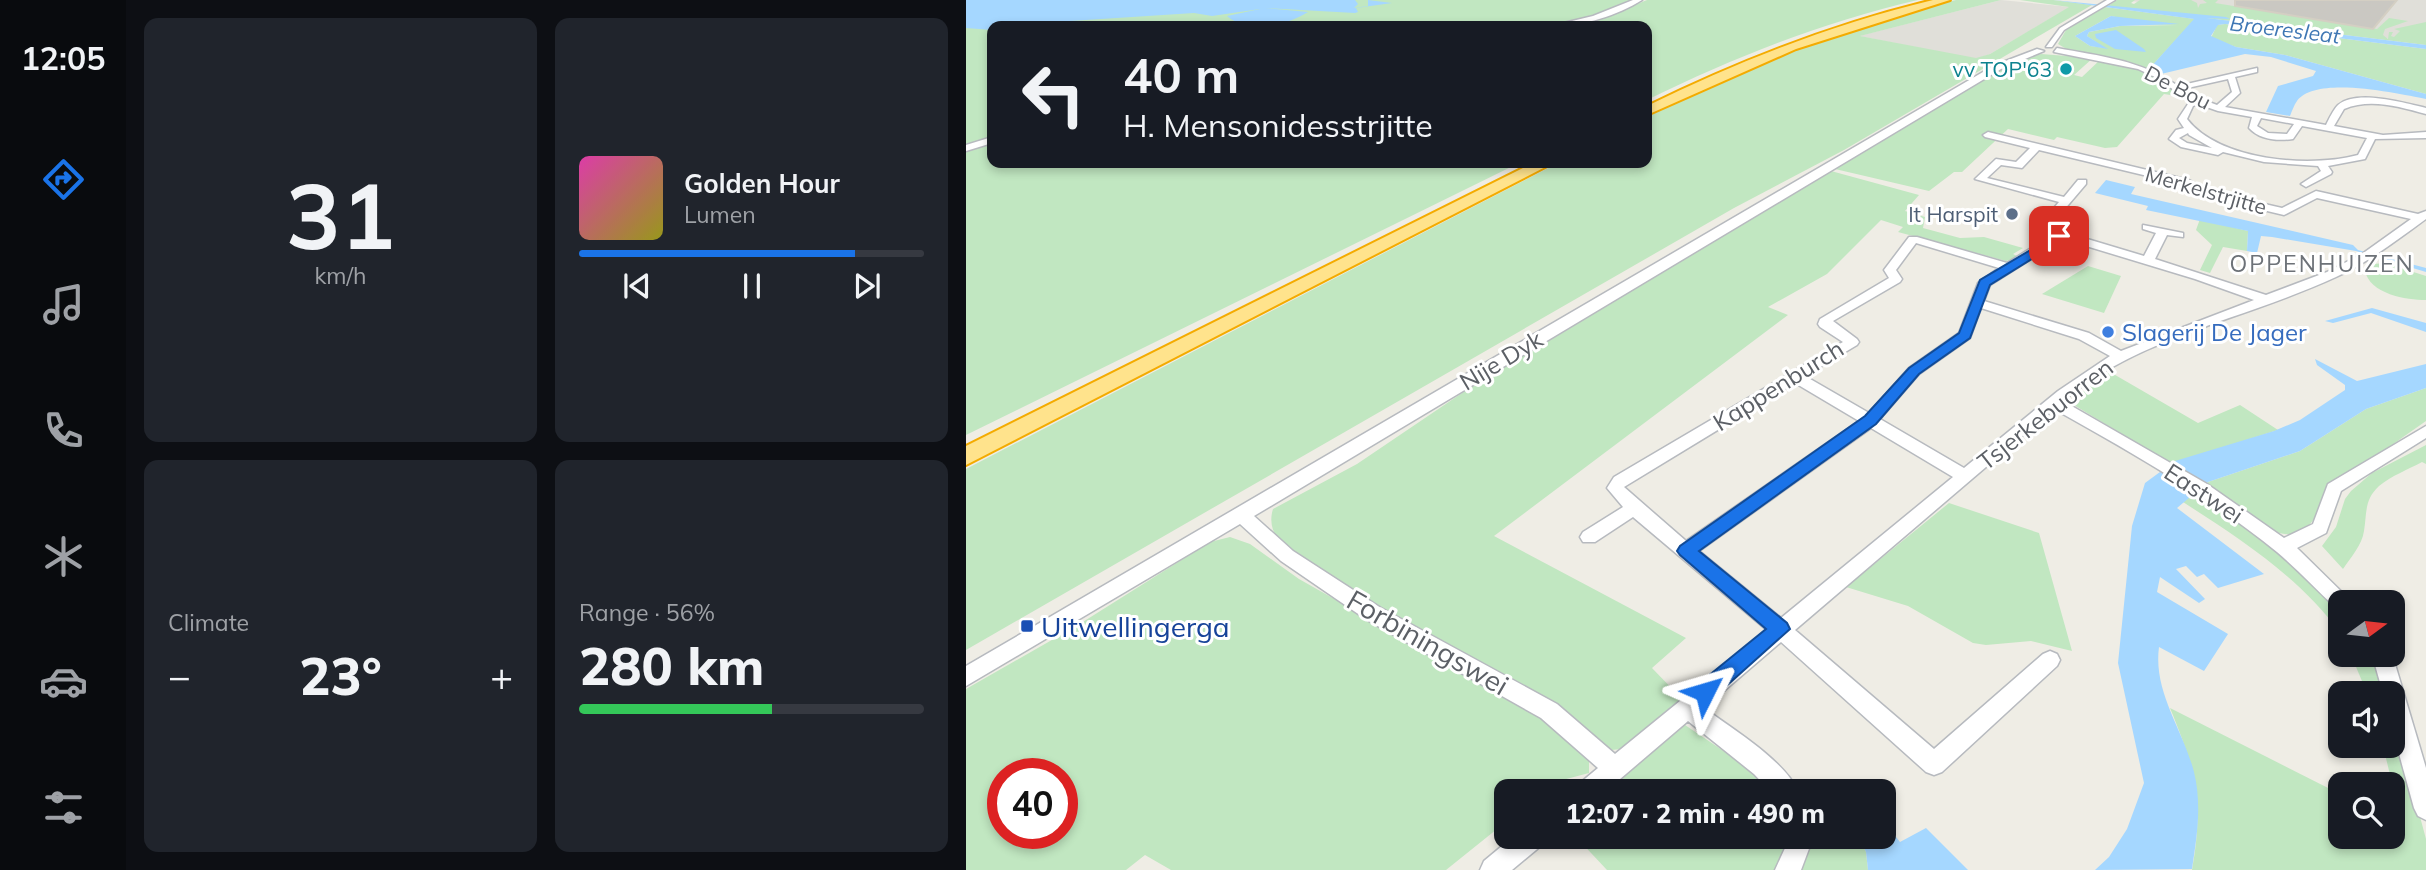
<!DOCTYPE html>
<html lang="en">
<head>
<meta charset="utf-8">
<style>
  body { margin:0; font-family:Mulish,sans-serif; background:#20242c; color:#f1f3f6; height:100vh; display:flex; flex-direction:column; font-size:26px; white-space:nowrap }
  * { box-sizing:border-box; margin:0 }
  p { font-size:23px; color:#9ea1a6 }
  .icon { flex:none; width:38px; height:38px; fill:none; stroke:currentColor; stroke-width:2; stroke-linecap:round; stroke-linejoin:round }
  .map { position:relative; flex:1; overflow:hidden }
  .side { display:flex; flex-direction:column; gap:18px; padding:18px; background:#0d0f14; width:840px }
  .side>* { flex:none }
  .hud { position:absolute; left:21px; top:21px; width:665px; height:147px; border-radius:14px; box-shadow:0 4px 10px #0003; background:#171b24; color:#f1f3f6; overflow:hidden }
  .needle { width:46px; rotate:75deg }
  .fabs { position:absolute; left:1362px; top:590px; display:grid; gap:14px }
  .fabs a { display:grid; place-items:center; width:77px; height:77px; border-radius:14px; background:#171b24; box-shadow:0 4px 10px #0003; font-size:35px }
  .speed { position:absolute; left:21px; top:758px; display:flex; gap:14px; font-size:35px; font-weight:700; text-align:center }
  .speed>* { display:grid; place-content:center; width:91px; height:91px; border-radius:50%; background:#171b24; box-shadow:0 4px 10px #0003; line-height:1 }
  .speed .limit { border:10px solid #d22; background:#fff; color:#111 }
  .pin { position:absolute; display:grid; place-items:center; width:60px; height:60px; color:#fff; margin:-30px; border-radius:14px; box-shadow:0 4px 10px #0006 }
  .me { position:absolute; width:77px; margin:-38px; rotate:50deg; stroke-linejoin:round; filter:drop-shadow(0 0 5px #0008) }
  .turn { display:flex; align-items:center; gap:24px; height:147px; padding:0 21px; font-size:32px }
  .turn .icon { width:91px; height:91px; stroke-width:2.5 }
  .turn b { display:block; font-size:49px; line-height:60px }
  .big { font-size:52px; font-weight:800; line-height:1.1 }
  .side .card { flex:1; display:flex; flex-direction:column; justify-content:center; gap:10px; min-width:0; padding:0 24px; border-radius:14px; background:#20242c }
  .side .dial { align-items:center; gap:0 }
  .dial b { font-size:91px; line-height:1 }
  .song { display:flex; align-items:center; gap:21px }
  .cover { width:84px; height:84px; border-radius:10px; background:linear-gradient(135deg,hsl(320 70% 55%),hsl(60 70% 35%)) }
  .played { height:7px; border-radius:4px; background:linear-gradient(90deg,#1a73e8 80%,#363941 80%) }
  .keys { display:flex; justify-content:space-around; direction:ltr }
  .heat { display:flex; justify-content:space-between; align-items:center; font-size:38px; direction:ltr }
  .charge { height:10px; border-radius:5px; background:linear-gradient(90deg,#34c759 56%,#363941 0) }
  .side .tiles { flex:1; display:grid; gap:18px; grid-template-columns:repeat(2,1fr) }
  .trip { position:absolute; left:528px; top:779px; width:402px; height:70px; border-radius:14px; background:#171b24; box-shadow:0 4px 10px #0003; font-weight:800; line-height:70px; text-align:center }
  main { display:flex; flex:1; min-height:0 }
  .dock { display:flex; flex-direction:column; width:126px; justify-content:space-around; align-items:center; background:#090b0e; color:#9ea1a6 }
  .dock .icon { width:49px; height:49px }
  .dock .selected { color:#1a73e8 }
  .dock b { font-size:32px; color:#f1f3f6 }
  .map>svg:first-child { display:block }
</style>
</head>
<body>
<main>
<nav class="dock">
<b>12:05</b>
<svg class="icon selected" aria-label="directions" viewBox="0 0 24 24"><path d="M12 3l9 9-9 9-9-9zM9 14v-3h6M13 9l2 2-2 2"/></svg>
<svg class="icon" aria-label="music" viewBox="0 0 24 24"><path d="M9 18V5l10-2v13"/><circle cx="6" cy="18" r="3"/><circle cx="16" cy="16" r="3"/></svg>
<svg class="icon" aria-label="phone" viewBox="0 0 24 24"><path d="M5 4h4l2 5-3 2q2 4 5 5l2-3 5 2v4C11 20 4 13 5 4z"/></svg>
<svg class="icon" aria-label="climate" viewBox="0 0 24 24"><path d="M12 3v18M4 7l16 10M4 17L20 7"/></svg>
<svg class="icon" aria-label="car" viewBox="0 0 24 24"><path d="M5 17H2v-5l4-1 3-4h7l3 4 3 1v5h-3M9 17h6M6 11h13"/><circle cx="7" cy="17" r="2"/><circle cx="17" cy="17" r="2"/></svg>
<svg class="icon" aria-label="filters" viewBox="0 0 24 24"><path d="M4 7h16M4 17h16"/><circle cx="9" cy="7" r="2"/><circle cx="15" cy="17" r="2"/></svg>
</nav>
<section class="side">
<div class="tiles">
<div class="card dial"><b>31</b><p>km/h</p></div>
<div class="card">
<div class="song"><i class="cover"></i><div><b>Golden Hour</b><p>Lumen</p></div></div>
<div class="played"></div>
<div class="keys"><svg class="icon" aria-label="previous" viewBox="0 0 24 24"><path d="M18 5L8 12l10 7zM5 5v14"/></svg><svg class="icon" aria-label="pause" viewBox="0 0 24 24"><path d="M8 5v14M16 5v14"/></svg><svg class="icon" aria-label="next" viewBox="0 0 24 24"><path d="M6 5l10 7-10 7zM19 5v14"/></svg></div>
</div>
<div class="card"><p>Climate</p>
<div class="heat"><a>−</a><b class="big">23°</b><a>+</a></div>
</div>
<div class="card"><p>Range · 56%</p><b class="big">280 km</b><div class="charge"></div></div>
</div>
</section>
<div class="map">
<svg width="1460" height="870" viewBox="0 0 1460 870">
  <rect width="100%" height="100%" fill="#efede5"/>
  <g fill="#e0dfd9">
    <polygon points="1035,0 1104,7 1024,54 1010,59 893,36"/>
    <polygon points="1159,0 1460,0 1460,25 1431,40"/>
  </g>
  <g fill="#c1e7c1" fill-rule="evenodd">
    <polygon points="0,0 668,0 615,20 576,26 26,26 26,137 0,145"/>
    <path d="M681 0H952C857 22 769 57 681 100V26H603L637 18Z"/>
    <path d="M990 0H1035L894 36 1010 58 1024 54 1103 7 1054 0H1087L1126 5 878 150 768 208 0 650V469L592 163H681V117C779 67 881 23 990 0Z"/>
    <polygon points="1151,0 1169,0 1165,3 1168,4 1174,0 1225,0 1231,3 1232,8 1234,4 1241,3 1237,0 1252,0 1249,3 1411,29 1423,18 1442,21 1419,29 1417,35 1422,39 1423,32 1427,32 1425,36 1428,37 1434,31 1428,29 1460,22 1460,45 1142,6"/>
    <path d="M1139 7 1229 19 1183 69 1104 51 1092 44 1100 30ZM1145 16 1163 20 1156 21 1158 24 1212 25 1154 26 1123 32 1121 36 1139 48 1124 46 1109 36Z"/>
    <polygon points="1259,24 1460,49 1460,94 1319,55 1270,47 1245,38 1251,25"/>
    <polygon points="1075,54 1127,58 1108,75 1116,77 1135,59 1177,70 1223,98 1198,94 1151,147 1139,148 1091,137 1088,140 1042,129 996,172 988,172 963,191 869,169 1047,62"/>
    <polygon points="26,144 26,163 553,163 0,435 0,152"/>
    <path d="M865 171 953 195 939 211 959 217 957 228 994 238 1018 237 1057 248 1047 254 1053 257 1040 261 932 232 937 227 915 220 861 274 802 307 822 315 528 536 720 638 686 668 716 699 656 749 645 750 635 746 473 643 324 554C312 540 301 529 307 509L391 464 496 393Z"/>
    <polygon points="1234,219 1282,231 1281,251 1257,247 1244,273 1234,270 1246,245 1230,230"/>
    <path d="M1419 263 1460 276V300C1440 300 1404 294 1399 271L1408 264Z"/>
    <polygon points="1122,266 1155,276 1138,313 1076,294"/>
    <polygon points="1144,372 1232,423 1274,405 1312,430 1205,464 1103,402"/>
    <path d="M1460 388V421C1424 446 1394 467 1364 498 1352 510 1345 532 1326 534 1301 537 1258 501 1237 487L1242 482 1334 451 1400 409Z"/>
    <path d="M1460 445V464L1456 462C1443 469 1425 476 1413 486 1398 500 1401 513 1398 531 1396 545 1385 557 1377 569L1356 546 1370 527 1379 499 1385 491 1406 473Z"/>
    <path d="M1228 493 1326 558 1374 602V633C1334 577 1274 539 1217 502Z"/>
    <polygon points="983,503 1073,533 1106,651 1065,641 1020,645 1007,643 942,606 880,587"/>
    <path d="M264 537 284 544 333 579 563 709 601 735 623 759V773L589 782 578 791H541V821L480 870H205L179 855 160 870H0V689L112 625 244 542ZM37 774H96V833H37Z"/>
    <polygon points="1385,655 1407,655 1420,693 1401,693"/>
    <path d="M1204 708 1374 794V836H1426V820L1436 824 1417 746H1426V713L1460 839V870H1226C1238 803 1230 771 1204 708Z"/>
    <polygon points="719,725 817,791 640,791"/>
    <polygon points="871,836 880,848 894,839 900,852 902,870 641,870 610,837"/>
  </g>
  <g fill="#a5d7ff">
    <path d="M0 0H389L392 4 388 8 402 6V0L426 3 390 8 392 12 389 13 299 8 342 12C321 26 280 33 261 16L294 9 246 16 228 13 26 26V30L0 28Z"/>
    <path d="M1087 0 1260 17 1264 19 1241 18 1460 45V49L1259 24 1252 25 1245 36 1270 47 1319 55 1460 94V99C1433 94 1350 75 1331 101 1328 105 1326 111 1324 116L1300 112 1312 86 1347 76 1350 71 1305 57 1279 54 1195 74 1183 69 1228 19Z"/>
    <polygon points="1145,16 1213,24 1154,26 1123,32 1121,36 1142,49 1124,46 1109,36"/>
    <polygon points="1150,30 1178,49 1180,52 1149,49 1130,38 1129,34"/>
    <polygon points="1140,180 1169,187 1165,194 1387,245 1392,250 1460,268 1460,272 1390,251 1306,237 1295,236 1291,253 1281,251 1282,231 1180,210 1182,206 1129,193"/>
    <polygon points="1406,308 1460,323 1460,332 1405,313 1367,323 1359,321"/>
    <path d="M1349 359 1391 381 1460 364V388L1400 409 1334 451 1242 482 1211 508 1298 574 1252 588 1238 574 1231 577 1220 566 1210 569 1239 599 1233 603 1194 577 1191 592 1262 634 1238 671 1193 647C1187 692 1217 729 1228 772 1236 805 1231 836 1226 869L1129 870 1143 857 1161 829 1178 783 1152 663 1166 526 1179 483 1209 461 1308 431 1334 420 1379 390V385L1351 365Z"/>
    <polygon points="919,823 934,842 960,828 1002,870 902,870 900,852 893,837 919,836"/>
  </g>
  <polygon fill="#cac8c2" stroke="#d4cfc3" stroke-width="2" points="1269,0 1431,0 1407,29 1269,6"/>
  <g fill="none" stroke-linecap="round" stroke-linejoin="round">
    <defs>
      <g id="minor">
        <path d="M667 0H676C651 16 614 27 585 26L627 16Z"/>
        <polygon points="1141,0 1149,0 1098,30 1086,47 1080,47 1094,28"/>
        <path d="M1091 48C1133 56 1176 60 1212 86L1291 68V72L1269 77 1274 93 1259 107 1360 125C1363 119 1367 110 1372 105 1390 89 1439 103 1460 108V114C1433 107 1405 98 1378 109L1368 126 1417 135 1460 132V138L1409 139 1399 159 1362 166 1366 172 1365 174 1340 187 1335 184 1355 171 1352 166 1298 162 1257 152 1252 155 1215 147 1203 139 1210 130 1218 128 1212 119 1224 101 1189 77 1172 69 1088 52ZM1262 79 1266 92 1251 105 1227 96 1217 89ZM1232 104 1252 111 1286 117 1283 128C1294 140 1312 141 1327 139L1336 126 1401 138 1392 155C1344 168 1253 161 1221 119L1227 106ZM1295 118 1328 124 1321 134 1302 133 1291 126ZM1222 133 1223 135 1246 148 1221 143 1213 138Z"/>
        <path d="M1071 49 1078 51 1035 69 288 516 327 551 415 608 591 704 649 754 801 630 667 517 629 542H617L614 537 617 532 657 507 641 488 648 477 877 342 854 327 852 324 854 319 923 278 918 270 943 237H951L1041 263 1086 235 1080 233 1074 224 1093 202 1009 179 1030 159 1050 162 1064 148 1019 137 1017 135 1022 132 1223 180 1242 191 1316 208 1350 191 1452 214 1460 211V219C1431 240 1403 262 1370 277 1280 319 1174 336 1097 401L1241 484 1318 538 1347 524 1362 484 1460 426V438L1375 491 1360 533 1331 548 1386 602H1374V609L1369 607C1350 589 1331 569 1311 552 1242 496 1165 452 1088 409L829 630 968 749 1077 654 1084 651 1091 654 1094 660 1091 666 976 772 968 775 960 772 815 642 738 708C765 728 818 760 832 791H804L788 774 722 721 640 791H610L614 783 632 768 575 718 401 620 315 561 274 524 0 686V666L1029 65ZM1073 150 1215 184 1234 195 1318 215 1351 198 1445 219 1396 254 1361 272 1300 295 1189 259 1201 235 1217 237V233L1177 225V229L1190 233 1178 256 1088 229 1086 224 1120 184V180H1112L1098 197 1021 178 1035 165 1056 168ZM1097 239 1229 279 1288 300 1155 351 1123 333 1018 301 1024 285ZM950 243 1033 268 1012 283 993 333 943 368 903 413 839 376 891 345 893 342 891 339 867 321 934 282 936 279 930 270ZM1015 308 1113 339 1144 356 1092 391 998 468 914 419 953 374 1004 338ZM829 383 893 421 720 541 658 487ZM905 428 987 477 815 618 733 551Z"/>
        <polygon points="26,137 26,143 0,151 0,145"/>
        <polygon points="1406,654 1426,654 1460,768 1460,820 1452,816 1448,808 1426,728 1426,693 1417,693"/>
        <polygon points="548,836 579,836 576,845 546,870 514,870 518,861"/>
        <polygon points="819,836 843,836 844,846 835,870 809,870 820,846"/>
      </g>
      <g id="highway">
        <path d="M967 0H984L830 49 681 115V106C773 61 867 24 967 0Z"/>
        <polygon points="567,163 587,163 0,465 0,446"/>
      </g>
    </defs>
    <use href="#minor" stroke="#b7babf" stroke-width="3"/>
    <use href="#highway" stroke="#f4ab00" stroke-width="4"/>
    <use href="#minor" fill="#fff" fill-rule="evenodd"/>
    <use href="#highway" fill="#ffe38c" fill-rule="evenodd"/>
  </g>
  <polygon fill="#1a73e8" stroke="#114b97" stroke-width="2" points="1093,233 1099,236 1098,239 1024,285 1004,338 953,374 910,424 733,551 821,623 824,629 747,698 739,701 731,698 728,692 731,685 800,629 714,555 711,551 714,546 899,416 943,368 993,333 1014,280"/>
  <circle fill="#0f9aa8" stroke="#fff" stroke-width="2.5" cx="1100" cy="69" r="7"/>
  <circle fill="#5c6f8a" stroke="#fff" stroke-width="2.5" cx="1046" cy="214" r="7"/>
  <circle fill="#3f7fe0" stroke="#fff" stroke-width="2.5" cx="1142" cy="332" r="7"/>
  <rect fill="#1a4fb4" stroke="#fff" stroke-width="2.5" x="54" y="619" width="14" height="14" rx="3.5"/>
  <g text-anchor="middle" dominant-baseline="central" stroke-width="6" stroke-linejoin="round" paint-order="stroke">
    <g font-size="21" font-style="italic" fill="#3f77b4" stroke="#fff">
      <text transform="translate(1319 29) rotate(7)">Broeresleat</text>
    </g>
    <g font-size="21" fill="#0d838f" stroke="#fff" text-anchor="end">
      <text x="1086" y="69">vv TOP'63</text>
    </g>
    <g font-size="21" fill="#5c6066" stroke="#fff">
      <text transform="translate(1212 87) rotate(27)">De Bou</text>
      <text transform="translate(1240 190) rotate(16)">Merkelstrjitte</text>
    </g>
    <g font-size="21" fill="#4e5e75" stroke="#fff" text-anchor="end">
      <text x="1032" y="214">It Harspit</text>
    </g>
    <g font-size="23" letter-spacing="2" fill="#6d7278" stroke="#fff">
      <text x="1356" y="263">OPPENHUIZEN</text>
    </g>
    <g font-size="24" fill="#366cbe" stroke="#fff" text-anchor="start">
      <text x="1156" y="332">Slagerij De Jager</text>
    </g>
    <g font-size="24" fill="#5c6066" stroke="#fff">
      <text transform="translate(535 360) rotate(-31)">Nije Dyk</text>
      <text transform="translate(812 385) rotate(-32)">Kappenburch</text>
      <text transform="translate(1079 414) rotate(-38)">Tsjerkebuorren</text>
      <text transform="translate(1238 493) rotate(33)">Eastwei</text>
    </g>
    <g font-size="28" fill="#164399" stroke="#fff" text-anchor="start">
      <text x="75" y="626">Uitwellingerga</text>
    </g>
    <g font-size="28" fill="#5c6066" stroke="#fff">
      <text transform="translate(462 642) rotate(30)">Forbiningswei</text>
    </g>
  </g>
</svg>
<div class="fabs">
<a><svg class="needle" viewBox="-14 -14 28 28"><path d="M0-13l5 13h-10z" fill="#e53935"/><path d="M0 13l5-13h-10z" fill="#9ea1a6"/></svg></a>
<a><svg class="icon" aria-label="sound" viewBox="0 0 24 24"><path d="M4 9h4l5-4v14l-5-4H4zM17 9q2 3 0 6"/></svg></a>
<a><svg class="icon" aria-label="search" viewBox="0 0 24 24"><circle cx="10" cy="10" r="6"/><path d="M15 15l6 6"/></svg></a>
</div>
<div class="speed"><div class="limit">40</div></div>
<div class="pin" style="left:1093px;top:236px;background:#d93025"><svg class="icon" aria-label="arrive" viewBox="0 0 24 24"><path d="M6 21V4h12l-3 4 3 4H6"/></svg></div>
<svg class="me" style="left:739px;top:692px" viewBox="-20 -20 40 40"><path d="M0-17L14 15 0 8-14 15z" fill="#1a73e8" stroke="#fff" stroke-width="4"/></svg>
<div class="trip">12:07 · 2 min · 490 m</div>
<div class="hud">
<div class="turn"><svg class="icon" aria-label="left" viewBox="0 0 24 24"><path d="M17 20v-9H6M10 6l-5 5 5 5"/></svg><div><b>40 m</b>H. Mensonidesstrjitte</div></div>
</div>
</div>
</main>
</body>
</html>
